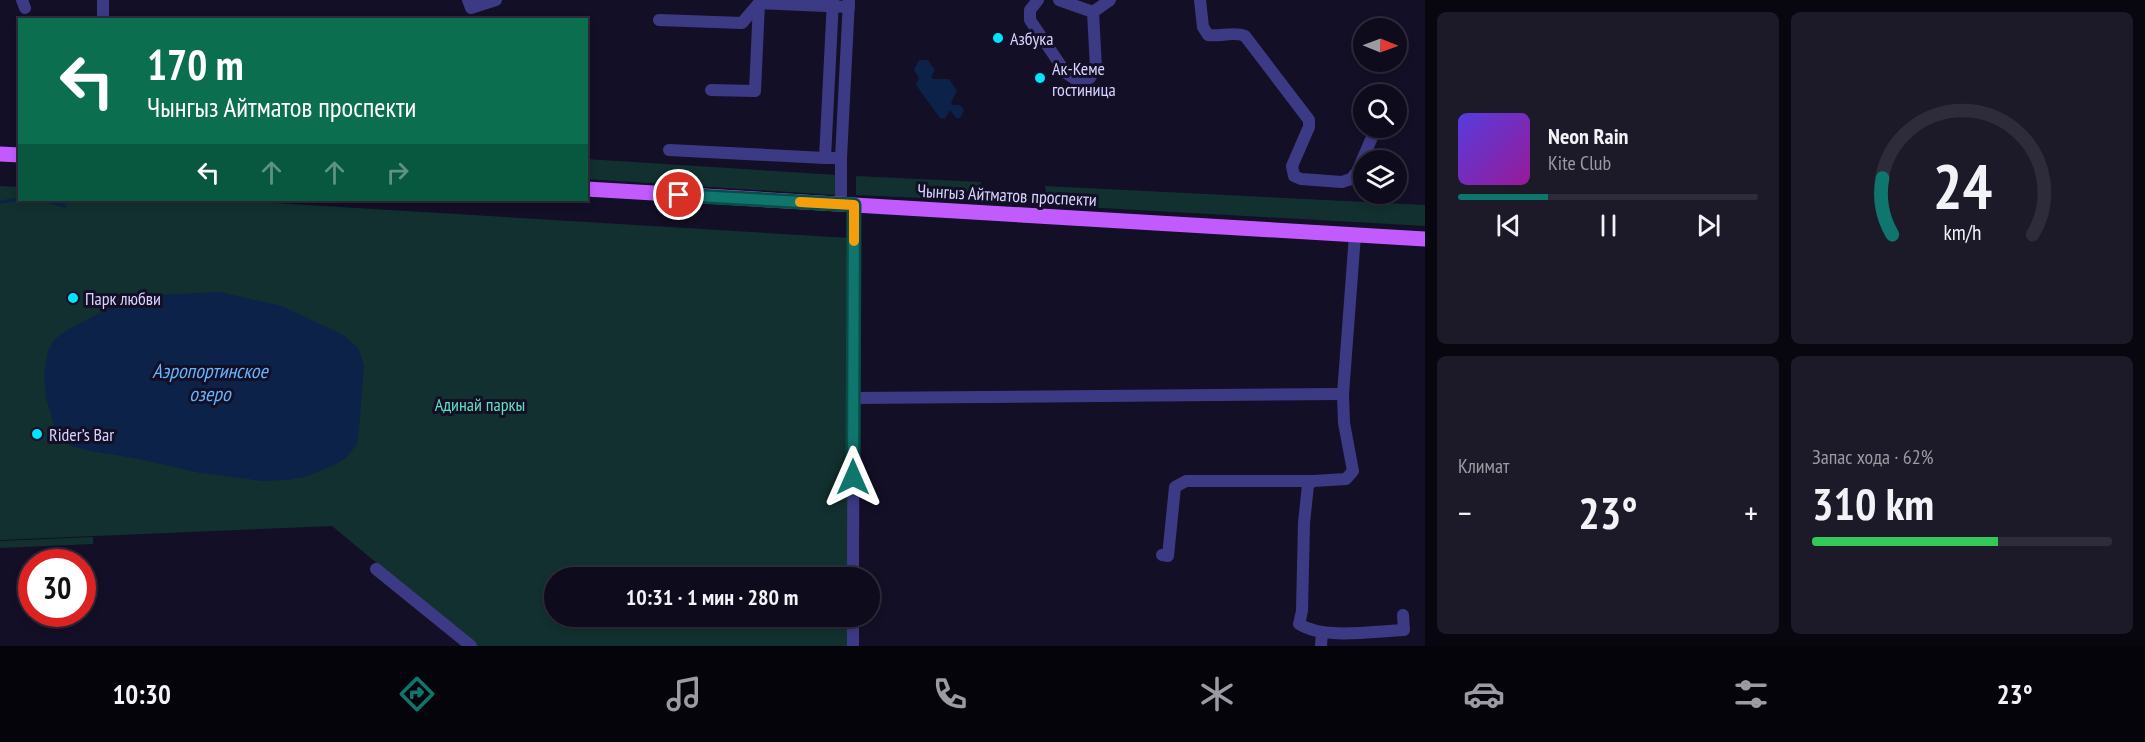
<!DOCTYPE html>
<html lang="ru">
<head>
<meta charset="utf-8">
<style>
  body { margin:0; font-family:"PT Sans Narrow",sans-serif; background:#1c1929; color:#f1f3f6; height:100vh; display:flex; flex-direction:column; font-size:22px; white-space:nowrap }
  * { box-sizing:border-box; margin:0 }
  p { font-size:20px; color:#9b9ba3 }
  .icon { flex:none; width:33px; height:33px; fill:none; stroke:currentColor; stroke-width:2; stroke-linecap:round; stroke-linejoin:round }
  .map { position:relative; flex:1; overflow:hidden }
  .panel { display:flex; flex-direction:column; gap:12px; padding:12px; background:#08060f; width:720px }
  .panel>* { flex:none }
  .top-card { position:absolute; left:18px; top:18px; width:570px; height:183px; border-radius:0px; box-shadow:0 3px 9px #0003,0 0 0 2px #2e2b3b; background:#0b6e4f; color:#fff; overflow:hidden }
  .needle { width:39px; rotate:91deg }
  .buttons { position:absolute; left:1353px; top:18px; display:grid; gap:12px }
  .buttons a { display:grid; place-items:center; width:54px; height:54px; border-radius:50%; background:#0e0b1c; box-shadow:0 3px 9px #0003,0 0 0 2px #2e2b3b; font-size:30px }
  .speed { position:absolute; left:18px; top:549px; display:flex; gap:12px; font-size:30px; font-weight:700; text-align:center }
  .speed>* { display:grid; place-content:center; width:78px; height:78px; border-radius:50%; background:#0e0b1c; box-shadow:0 3px 9px #0003,0 0 0 2px #2e2b3b; line-height:1 }
  .speed .limit { border:9px solid #d22; background:#fff; color:#111 }
  .pin { position:absolute; display:grid; place-items:center; width:51px; height:51px; color:#fff; margin:-26px; border:3px solid #fff; border-radius:50%; box-shadow:0 2px 6px #0007 }
  .me { position:absolute; width:66px; margin:-33px; rotate:0deg; stroke-linejoin:round; filter:drop-shadow(0 0 4px #0008) }
  .turn { display:flex; align-items:center; gap:21px; height:126px; padding:0 30px; font-size:27px }
  .turn .icon { width:78px; height:78px; stroke-width:2.5 }
  .turn b { display:block; font-size:42px; line-height:51px }
  .lanes { display:flex; align-items:center; height:57px; padding:0 30px; background:#0003; justify-content:center; gap:30px; direction:ltr }
  .lanes .off { opacity:.35 }
  .big { font-size:45px; font-weight:800; line-height:1.1 }
  .panel .card { flex:1; display:flex; flex-direction:column; justify-content:center; gap:9px; min-width:0; padding:0 21px; border-radius:9px; background:#1c1929 }
  .panel .dial { align-items:center; gap:0 }
  .dial svg { height:156px; overflow:visible; fill:none; stroke:#2e2b3b; stroke-width:7; stroke-linecap:round; text-anchor:middle }
  .dial text { fill:#f1f3f6; stroke:none }
  .song { display:flex; align-items:center; gap:18px }
  .cover { width:72px; height:72px; border-radius:9px; background:linear-gradient(135deg,hsl(250 70% 55%),hsl(300 70% 35%)) }
  .played { height:6px; border-radius:3px; background:linear-gradient(90deg,#0f766e 30%,#2e2b3b 30%) }
  .keys { display:flex; justify-content:space-around; direction:ltr }
  .heat { display:flex; justify-content:space-between; align-items:center; font-size:33px; direction:ltr }
  .charge { height:9px; border-radius:4px; background:linear-gradient(90deg,#34c759 62%,#2e2b3b 0) }
  .panel .tiles { flex:1; display:grid; gap:12px; grid-template-columns:repeat(2,1fr) }
  .trip { position:absolute; left:544px; top:567px; width:336px; height:60px; border-radius:30px; background:#0e0b1c; box-shadow:0 3px 9px #0003,0 0 0 2px #2e2b3b; font-weight:800; line-height:60px; text-align:center }
  .tabs { display:flex; height:96px; justify-content:space-around; align-items:center; background:#06040b; color:#9b9ba3 }
  .tabs .icon { width:42px; height:42px }
  .tabs .active { color:#0f766e }
  .tabs b { font-size:27px; color:#f1f3f6 }
  main { display:flex; flex:1; min-height:0 }
  .map>svg:first-child { display:block }
</style>
</head>
<body>
<main>
<div class="map">
<svg width="1425" height="646" viewBox="0 0 1425 646">
  <rect width="100%" height="100%" fill="#130f26"/>
  <g fill="#12302f">
    <polygon points="586,159 837,175 835,195 587,179"/>
    <polygon points="856,176 981,182 981,187 945,199 856,195"/>
    <polygon points="0,186 19,187 20,200 224,200 850,238 851,577 555,578 555,616 851,617 851,646 477,646 332,526 0,540"/>
    <polygon points="1045,186 1425,205 1425,226 1048,205"/>
    <polygon points="93,537 93,544 0,548 0,541"/>
  </g>
  <g fill="#0c2248">
    <polygon points="919,60 928,60 935,70 931,77 933,79 949,79 957,91 951,103 953,105 960,105 964,110 960,118 956,118 950,110 945,119 940,118 916,85 919,78 914,70"/>
    <polygon points="220,292 282,306 345,336 359,349 364,366 359,429 357,444 346,458 334,465 304,477 288,480 263,481 200,473 134,458 90,451 71,446 60,436 55,429 46,397 44,375 48,351 55,339 67,330 111,307 138,296"/>
  </g>
  <g fill="none" stroke-linecap="round" stroke-linejoin="round">
    <g stroke="#0c2248" stroke-width="3">
      <polyline points="44,200 65,206"/>
      <polyline points="0,202 20,199"/>
    </g>
    <g stroke="#3d3a85" stroke-width="12">
      <polyline points="22,0 25,8"/>
      <polyline points="103,0 103,20"/>
      <polyline points="468,0 471,8 496,0"/>
      <polyline points="833,0 825,158 841,158"/>
      <polyline points="1038,0 1030,10 1030,20 1066,73 1075,79 1090,78 1096,68 1093,12"/>
      <polyline points="1059,0 1093,12"/>
      <path d="M1200 0 1203 27 1208 35C1220 37 1233 31 1245 36L1309 120V127L1292 166 1294 176 1301 179 1342 182 1351 179 1357 172 1376 128"/>
      <polyline points="1093,12 1110,0"/>
      <polyline points="659,20 742,23 759,3 849,7"/>
      <polyline points="711,90 755,91 759,3"/>
      <polyline points="669,150 825,158"/>
      <polyline points="841,204 841,158 849,0"/>
      <path d="M1355 235 1343 394 1344 423 1353 471 1346 479 1313 481 1308 485 1304 523 1302 611 1299 624C1324 640 1374 631 1404 630L1403 615"/>
      <polyline points="853,398 1343,394"/>
      <polyline points="1162,555 1168,556 1175,487 1186,481 1313,481"/>
      <polyline points="376,569 471,646"/>
      <polyline points="853,578 854,205"/>
      <polyline points="853,616 853,646"/>
      <polyline points="1321,646 1322,632"/>
    </g>
    <g stroke="#c25bff" stroke-width="15">
      <polyline points="0,154 20,155"/>
      <polyline points="586,189 1425,239"/>
    </g>
  </g>
  <g fill="none" stroke-linecap="round" stroke-linejoin="round">
    <defs>
      <polyline id="route" points="679,195 854,205 853,477"/>
    </defs>
    <use href="#route" stroke="#0a4d48" stroke-width="15"/>
    <use href="#route" stroke="#0f766e" stroke-width="10"/>
    <polyline stroke="#f59e0b" stroke-width="10" points="800,202 854,205 854,241"/>
  </g>
  <g fill="#00e5ff" stroke="#130f26" stroke-width="2">
    <circle cx="998" cy="38" r="6"/>
    <circle cx="1040" cy="78" r="6"/>
    <circle cx="73" cy="298" r="6"/>
    <circle cx="37" cy="434" r="6"/>
  </g>
  <g text-anchor="middle" dominant-baseline="central" stroke-width="6" stroke-linejoin="round" paint-order="stroke">
    <g font-size="18" fill="#d9d4ff" stroke="#130f26" text-anchor="start">
      <text x="1010" y="38">Азбука</text>
      <text x="1052" y="68">Ак-Кеме<tspan x="1052" dy="21">гостиница</tspan></text>
      <text x="85" y="298">Парк любви</text>
      <text x="49" y="434">Rider’s Bar</text>
    </g>
    <g font-size="18" fill="#d9d4ff" stroke="#130f26">
      <text transform="translate(1007 195) rotate(3)">Чынгыз Айтматов проспекти</text>
    </g>
    <g font-size="18" fill="#5fe0c0" stroke="#130f26">
      <text x="480" y="404">Адинай паркы</text>
    </g>
    <g font-size="20" font-style="italic" fill="#62b6ff" stroke="#130f26">
      <text x="210" y="371">Аэропортинское<tspan x="210" dy="23">озеро</tspan></text>
    </g>
  </g>
</svg>
<div class="buttons">
<a><svg class="needle" viewBox="-14 -14 28 28"><path d="M0-13l5 13h-10z" fill="#e53935"/><path d="M0 13l5-13h-10z" fill="#9b9ba3"/></svg></a>
<a><svg class="icon" aria-label="search" viewBox="0 0 24 24"><circle cx="10" cy="10" r="6"/><path d="M15 15l6 6"/></svg></a>
<a><svg class="icon" aria-label="layers" viewBox="0 0 24 24"><path d="M12 4l9 5-9 5-9-5zM3 14l9 5 9-5"/></svg></a>
</div>
<div class="speed"><div class="limit">30</div></div>
<div class="pin" style="left:679px;top:195px;background:#d93025"><svg class="icon" aria-label="arrive" viewBox="0 0 24 24"><path d="M6 21V4h12l-3 4 3 4H6"/></svg></div>
<svg class="me" style="left:853px;top:477px" viewBox="-20 -20 40 40"><path d="M0-17L14 15 0 8-14 15z" fill="#0f766e" stroke="#fff" stroke-width="4"/></svg>
<div class="trip">10:31 · 1 мин · 280 m</div>
<div class="top-card">
<div class="turn"><svg class="icon" aria-label="left" viewBox="0 0 24 24"><path d="M17 20v-9H6M10 6l-5 5 5 5"/></svg><div><b>170 m</b>Чынгыз Айтматов проспекти</div></div>
<div class="lanes"><svg class="icon" aria-label="left" viewBox="0 0 24 24"><path d="M17 20v-9H6M10 6l-5 5 5 5"/></svg><svg class="icon off" aria-label="ahead" viewBox="0 0 24 24"><path d="M12 20V5M6 11l6-6 6 6"/></svg><svg class="icon off" aria-label="ahead" viewBox="0 0 24 24"><path d="M12 20V5M6 11l6-6 6 6"/></svg><svg class="icon off" aria-label="right" viewBox="0 0 24 24"><path d="M7 20v-9h11M14 6l5 5-5 5"/></svg></div>
</div>
</div>
<section class="panel">
<div class="tiles">
<div class="card">
<div class="song"><i class="cover"></i><div><b>Neon Rain</b><p>Kite Club</p></div></div>
<div class="played"></div>
<div class="keys"><svg class="icon" aria-label="previous" viewBox="0 0 24 24"><path d="M18 5L8 12l10 7zM5 5v14"/></svg><svg class="icon" aria-label="pause" viewBox="0 0 24 24"><path d="M8 5v14M16 5v14"/></svg><svg class="icon" aria-label="next" viewBox="0 0 24 24"><path d="M6 5l10 7-10 7zM19 5v14"/></svg></div>
</div>
<div class="card dial"><svg viewBox="0 0 100 80">
<path d="M14 69A42 42 0 1 1 86 69"/>
<path d="M14 69A42 42 0 0 1 9 40" stroke="#0f766e"/>
<text x="50" y="56" font-size="32" font-weight="700">24</text>
<text x="50" y="72" font-size="11">km/h</text>
</svg></div>
<div class="card"><p>Климат</p>
<div class="heat"><a>−</a><b class="big">23°</b><a>+</a></div>
</div>
<div class="card"><p>Запас хода · 62%</p><b class="big">310 km</b><div class="charge"></div></div>
</div>
</section>
</main>
<nav class="tabs">
<b>10:30</b>
<svg class="icon active" aria-label="directions" viewBox="0 0 24 24"><path d="M12 3l9 9-9 9-9-9zM9 14v-3h6M13 9l2 2-2 2"/></svg>
<svg class="icon" aria-label="music" viewBox="0 0 24 24"><path d="M9 18V5l10-2v13"/><circle cx="6" cy="18" r="3"/><circle cx="16" cy="16" r="3"/></svg>
<svg class="icon" aria-label="phone" viewBox="0 0 24 24"><path d="M5 4h4l2 5-3 2q2 4 5 5l2-3 5 2v4C11 20 4 13 5 4z"/></svg>
<svg class="icon" aria-label="climate" viewBox="0 0 24 24"><path d="M12 3v18M4 7l16 10M4 17L20 7"/></svg>
<svg class="icon" aria-label="car" viewBox="0 0 24 24"><path d="M5 17H2v-5l4-1 3-4h7l3 4 3 1v5h-3M9 17h6M6 11h13"/><circle cx="7" cy="17" r="2"/><circle cx="17" cy="17" r="2"/></svg>
<svg class="icon" aria-label="filters" viewBox="0 0 24 24"><path d="M4 7h16M4 17h16"/><circle cx="9" cy="7" r="2"/><circle cx="15" cy="17" r="2"/></svg>
<b>23°</b>
</nav>
</body>
</html>
